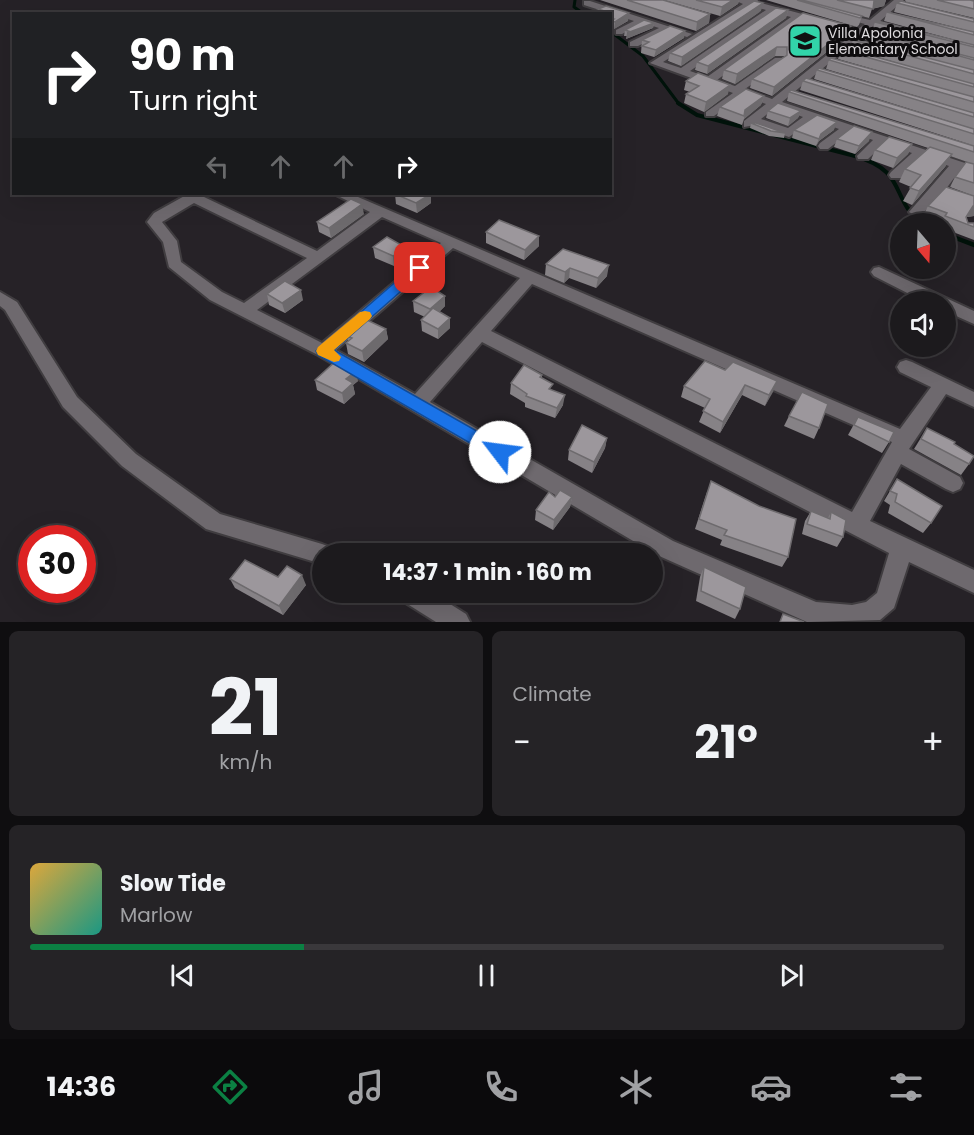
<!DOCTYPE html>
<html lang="en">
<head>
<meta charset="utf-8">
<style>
  body { margin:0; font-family:Poppins,sans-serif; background:#252326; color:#f1f3f6; height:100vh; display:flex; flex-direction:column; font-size:22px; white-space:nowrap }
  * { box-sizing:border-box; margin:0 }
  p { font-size:20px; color:#a0a1a4 }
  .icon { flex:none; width:33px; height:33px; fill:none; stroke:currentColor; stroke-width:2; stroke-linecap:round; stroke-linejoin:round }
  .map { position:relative; height:622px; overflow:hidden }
  .details { display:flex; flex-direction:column; gap:9px; padding:9px; background:#0f0e10; flex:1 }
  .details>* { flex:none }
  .hud { position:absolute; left:12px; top:12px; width:600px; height:183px; border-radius:0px; box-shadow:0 6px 24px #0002,0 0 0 2px #3a383b; background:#202124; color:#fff; overflow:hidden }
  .needle { width:39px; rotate:161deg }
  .controls { position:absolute; left:890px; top:213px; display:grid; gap:12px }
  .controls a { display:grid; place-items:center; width:66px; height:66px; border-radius:50%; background:#1c1a1d; box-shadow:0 6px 24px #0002,0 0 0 2px #3a383b; font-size:30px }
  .speed { position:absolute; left:18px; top:525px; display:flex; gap:12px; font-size:30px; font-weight:700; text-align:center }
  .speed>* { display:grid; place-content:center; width:78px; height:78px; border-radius:50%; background:#1c1a1d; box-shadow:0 6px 24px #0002,0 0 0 2px #3a383b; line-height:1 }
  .speed .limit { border:9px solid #d22; background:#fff; color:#111 }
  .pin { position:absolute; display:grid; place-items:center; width:51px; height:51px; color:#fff; margin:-26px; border-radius:12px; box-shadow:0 3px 9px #0006 }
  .me { position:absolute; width:66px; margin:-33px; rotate:300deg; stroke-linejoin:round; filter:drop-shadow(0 0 4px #0008) }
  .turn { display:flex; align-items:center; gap:21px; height:126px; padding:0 18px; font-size:27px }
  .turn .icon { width:78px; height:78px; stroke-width:2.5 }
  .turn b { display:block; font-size:42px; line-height:51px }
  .lanes { display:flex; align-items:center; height:57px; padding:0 18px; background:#0003; justify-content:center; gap:30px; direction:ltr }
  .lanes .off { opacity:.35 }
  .big { font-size:45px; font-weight:700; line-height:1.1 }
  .details .card { flex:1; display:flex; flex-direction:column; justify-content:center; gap:9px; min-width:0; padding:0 21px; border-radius:9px; background:#252326 }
  .details .dial { align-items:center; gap:0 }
  .dial b { font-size:78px; line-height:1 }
  .song { display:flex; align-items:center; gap:18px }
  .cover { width:72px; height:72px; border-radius:9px; background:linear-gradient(135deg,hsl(40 70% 55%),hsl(170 70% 35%)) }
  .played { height:6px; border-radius:3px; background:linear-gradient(90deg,#0b8043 30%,#3a383b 30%) }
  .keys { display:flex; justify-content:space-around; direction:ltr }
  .heat { display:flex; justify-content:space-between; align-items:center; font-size:33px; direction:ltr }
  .details .tiles { flex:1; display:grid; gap:9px; grid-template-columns:1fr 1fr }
  .card:last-child { grid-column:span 2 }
  .trip { position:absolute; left:312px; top:543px; width:351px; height:60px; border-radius:30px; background:#1c1a1d; box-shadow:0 6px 24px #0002,0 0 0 2px #3a383b; font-weight:700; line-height:60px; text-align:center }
  .tab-bar { display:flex; height:96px; justify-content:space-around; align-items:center; background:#0b0a0c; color:#a0a1a4 }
  .tab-bar .icon { width:42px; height:42px }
  .tab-bar .current { color:#0b8043 }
  .tab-bar b { font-size:27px; color:#f1f3f6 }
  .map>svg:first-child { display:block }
</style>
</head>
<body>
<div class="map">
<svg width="974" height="622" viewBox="0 0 974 622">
  <rect width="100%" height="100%" fill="#262227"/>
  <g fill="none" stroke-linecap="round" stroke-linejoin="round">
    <g stroke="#00120a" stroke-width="3">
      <polyline points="575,0 574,7 584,14"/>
      <polyline points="610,31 643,56 679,104"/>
    </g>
    <g stroke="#00120a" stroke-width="4">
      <path d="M678 103 697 115 855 156C910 172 888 200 924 224"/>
      <polyline points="945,234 952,237"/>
    </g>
    <polyline stroke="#00120a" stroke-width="4.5" points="948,235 974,245"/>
    <defs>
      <g id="minor">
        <path d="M734 0H758L757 2 858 29 865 24 838 17V13L870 20 894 0H904L879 22 897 27V31L873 26 867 32 887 37V41L862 36 782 102 974 166V174L960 170 943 193 921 215 916 216 909 212 949 166 923 157 901 178H891L889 175 891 172 912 153 884 144 868 159H858L857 156 873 140 850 132 828 149H820L818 146 820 143 839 129 814 120 789 137 755 125 744 127V121L766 104 743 96 714 116H706V112L733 93 650 63 743 4ZM752 6 766 10 681 68 663 62ZM774 13 791 17 707 77 690 71ZM799 19 853 34 772 99 745 89 783 62V58H775L735 86 717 80ZM776 107 803 117 788 128 761 119Z"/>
        <polygon points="584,1 590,1 692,34 687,37 668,31 638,46 630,46 630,42 659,28 643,23 622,34 616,34 616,30 634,21 584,5"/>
        <path d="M188 194H206L204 197 317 251 370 212 334 194H351L900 429 931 387 900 372 897 367 900 362 906 360 912 362 974 392V407L946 394 909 449 960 477 963 483 960 489 953 492 946 489 901 464 870 521 974 570V593L909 562 894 608 880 620 807 622 657 555 318 355 210 300 169 267 163 242 147 222 154 213ZM194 203 307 258 244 303 222 292 181 262 177 241 162 222ZM382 217 441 243 322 343 257 310ZM453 248 520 278 415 394 336 350ZM532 284 892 442 852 512 491 331ZM482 342 889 553 877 593 866 602 852 605 816 602 673 541 430 402Z"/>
        <polygon points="879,267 974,311 974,324 945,311 945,302 925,302 874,276 871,272 874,268"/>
        <polygon points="0,292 17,302 77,397 136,454 220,514 322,544 330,547 333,554 322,554 322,564 206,529 122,466 63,407 5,310 0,306"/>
        <polygon points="398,592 431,592 466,614 470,622 436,622 401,600"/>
      </g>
    </defs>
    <use href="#minor" stroke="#403d40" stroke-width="4"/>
    <use href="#minor" fill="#6e696e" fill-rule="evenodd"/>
  </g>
  <g fill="#868286">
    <polygon points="600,0 663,0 710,14 709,23 696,31"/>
    <polygon points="664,0 739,0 738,4 720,16"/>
    <polygon points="766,0 886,0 884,6 872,9 869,18 810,2 862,16 859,25 857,27"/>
    <polygon points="905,0 970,0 974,1 974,18 906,2"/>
    <polygon points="897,3 974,19 974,32 894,12"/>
    <polygon points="606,6 628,21 614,29 610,28 610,14 598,14 598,9"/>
    <polygon points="788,10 786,18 707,74 695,70 697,62"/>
    <polygon points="761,11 681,66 668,61 670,53"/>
    <polygon points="887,12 974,32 974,45 884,21"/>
    <polygon points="803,13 848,35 772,96 750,88 752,79 785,56 775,56 735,84 722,79 724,70"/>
    <polygon points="875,22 974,45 974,58 872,31"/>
    <polygon points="654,23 653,28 626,39 627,36 624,36 625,30"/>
    <polygon points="865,30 974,58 974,102 950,91 838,59 841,50 919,69 850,49 853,40 932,59 862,39"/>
    <polygon points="684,38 654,57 641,53 642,40"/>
    <polygon points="829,60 974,102 974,113 826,69"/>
    <polygon points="817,70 974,113 974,129 814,79"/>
    <polygon points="686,81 728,94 704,112 684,103 686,94 690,92 684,90"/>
    <polygon points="803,81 974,129 974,216 967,217 966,218 968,223 974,223 974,240 945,229 945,224 941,224 923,216 928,206 974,196 950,187 955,177 973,164 950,156 945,167 912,205 903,201 911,187 899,182 905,169 928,148 787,101 789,92 972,145 800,90"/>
    <polygon points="764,96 761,105 744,119 742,125 717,116 720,107"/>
    <polygon points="768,111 801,111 798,118 788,126 766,118"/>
    <polygon points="751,123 785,133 784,138 769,136 750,128"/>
    <polygon points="794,130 834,130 819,141 816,146 792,138"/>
    <polygon points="837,139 869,141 855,154 834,147"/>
    <polygon points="912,144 908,154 893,168 871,160 875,150"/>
    <polygon points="395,194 431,194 431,203 417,213 396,204"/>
    <polygon points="364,214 331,238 319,232 317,222"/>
    <polygon points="486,232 539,246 524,260 486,243"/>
    <polygon points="373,247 405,247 406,257 394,266 375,258"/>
    <polygon points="563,249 607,276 596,288 569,278 564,283 545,275 546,264"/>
    <polygon points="267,294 303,300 285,313 269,305"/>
    <polygon points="445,296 445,306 439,312 450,318 450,328 438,339 422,331 421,320 425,317 414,312 413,301"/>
    <polygon points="386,329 388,339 364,362 348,354 346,343 348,341 347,336"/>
    <polygon points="725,370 777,381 765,406 742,395 720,433 699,422 705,408 681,397 684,386"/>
    <polygon points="542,375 542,378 563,405 555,418 525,407 525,403 510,394 511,383"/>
    <polygon points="315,380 358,381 353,385 355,394 344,404 317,390"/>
    <polygon points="789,416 819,428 814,439 784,426"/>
    <polygon points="858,417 889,442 882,453 848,435"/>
    <polygon points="927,428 969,464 961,475 914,449"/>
    <polygon points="607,438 605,448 592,473 568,460 569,450"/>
    <polygon points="897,479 931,523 923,533 888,513 890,505 884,501"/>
    <polygon points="707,492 788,557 782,567 720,545 722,540 695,529"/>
    <polygon points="555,497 572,497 570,507 553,530 535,520 536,510"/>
    <polygon points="811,511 828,518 831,512 843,537 837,547 802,534 805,521"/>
    <polygon points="704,567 740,609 735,619 696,601 700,577"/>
    <polygon points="278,577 306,585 283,615 235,588 230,579"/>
  </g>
  <g fill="#6d6a6d">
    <polygon points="733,0 739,0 738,4 720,16 722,7"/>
    <polygon points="878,0 886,0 884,6 871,9 874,1"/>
    <polygon points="763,3 761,11 681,66 682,57"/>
    <polygon points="788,10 786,18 707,74 708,66"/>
    <polygon points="629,13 628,21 614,29 615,22"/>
    <polygon points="710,14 709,23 696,31 697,22"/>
    <polygon points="654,23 653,28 626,39 627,33"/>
    <polygon points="851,26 848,35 772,96 774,87"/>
    <polygon points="685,31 684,38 654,57 656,50"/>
    <polygon points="777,47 775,56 735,84 737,74"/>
    <polygon points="730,85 728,94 704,112 706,102"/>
    <polygon points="764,96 761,105 744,119 745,110"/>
    <polygon points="801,111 798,118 788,126 790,118"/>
    <polygon points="837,122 834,130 819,141 816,146 821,134"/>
    <polygon points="872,132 869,141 855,154 859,146"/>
    <polygon points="912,144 908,154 893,168 897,158"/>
    <polygon points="952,154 945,167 912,205 919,191"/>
    <polygon points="431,194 431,203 417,213 416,203"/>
    <polygon points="362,204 364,214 331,238 329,228"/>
    <polygon points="973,206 974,206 974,216 967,217 963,223"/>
    <polygon points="539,236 539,246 524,260 525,250"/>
    <polygon points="405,247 406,257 394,266 393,256"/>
    <polygon points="609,265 607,276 596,288 598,278"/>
    <polygon points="570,268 569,278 564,283 565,272"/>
    <polygon points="301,290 303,300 285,313 282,303"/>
    <polygon points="445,296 445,306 431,320 430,309"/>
    <polygon points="450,318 450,328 438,339 438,329"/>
    <polygon points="386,329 388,339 364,362 362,351"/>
    <polygon points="356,371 358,381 353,385 355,394 344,404 342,393 346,379"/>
    <polygon points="777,381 773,392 765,406 769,395"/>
    <polygon points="745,385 742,395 720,433 723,422"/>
    <polygon points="565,395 563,405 555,418 557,408"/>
    <polygon points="607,438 605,448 592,473 594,462"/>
    <polygon points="572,497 570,507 553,530 554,520"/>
    <polygon points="302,575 306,585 283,615 279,606"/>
  </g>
  <g fill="#9c979c" stroke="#6d6a6d" stroke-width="1.5">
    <polygon points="627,0 663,0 710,14 697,22"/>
    <polygon points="696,0 733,0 722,7"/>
    <polygon points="797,0 802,0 862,16 860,18"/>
    <polygon points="837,0 878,0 874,1 873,9"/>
    <polygon points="937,0 970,0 974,1 974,9"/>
    <polygon points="754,1 763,3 682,57 670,53"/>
    <polygon points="901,1 974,19 974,22 897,3"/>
    <polygon points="606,6 629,13 615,22 611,21 614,19 610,18 611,13 598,9"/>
    <polygon points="776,8 788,10 708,66 697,62"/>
    <polygon points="887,12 974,32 974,35"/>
    <polygon points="803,13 851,26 774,87 752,79 787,55 787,47 777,47 737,74 724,70"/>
    <polygon points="644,20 654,23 627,33 631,32 625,30"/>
    <polygon points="877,21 974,45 974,47 875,22"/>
    <polygon points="670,26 685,31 656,50 642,46 649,42 642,40"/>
    <polygon points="865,30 974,58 974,60"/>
    <polygon points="855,39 974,70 974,74 853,40"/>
    <polygon points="843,48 974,84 974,87 841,50"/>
    <polygon points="831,58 974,97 974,102 829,60"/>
    <polygon points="819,68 974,113 974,117 817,70"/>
    <polygon points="698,73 730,85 706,102 686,94 699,86 686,81"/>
    <polygon points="806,78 974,129 974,134 803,81"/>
    <polygon points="746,89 764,96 745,110 744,116 720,107"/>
    <polygon points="791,90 974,146 974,152 789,92"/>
    <polygon points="778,103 801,111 790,118 768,111"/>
    <polygon points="817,115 837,122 821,134 819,139 794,130"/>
    <polygon points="751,123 756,123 785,133 771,131"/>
    <polygon points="854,126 872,132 859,146 837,139"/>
    <polygon points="889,137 912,144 897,158 875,150"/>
    <polygon points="930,147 952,154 919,191 910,188 921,175 905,169"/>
    <polygon points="966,162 974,164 974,183 955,177"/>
    <polygon points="946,187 974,196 974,206 973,206 966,217 968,223 974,223 974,227 945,216 947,213 928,206"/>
    <polygon points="395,194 431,194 416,203"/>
    <polygon points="351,199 362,204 329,228 317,222"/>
    <polygon points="499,220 539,236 525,250 486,232"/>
    <polygon points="387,237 405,247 393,256 373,247"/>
    <polygon points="563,249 609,265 598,278 570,268 565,272 546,264"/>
    <polygon points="285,281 301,290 282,303 267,294"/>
    <polygon points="431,287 445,296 430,309 413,301"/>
    <polygon points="433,308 450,318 438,329 421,320"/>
    <polygon points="367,320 386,329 362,351 346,343 352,338 347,336"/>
    <polygon points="337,360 356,371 346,379 353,383 342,393 315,380"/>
    <polygon points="705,361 725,370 733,362 777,381 769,395 745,385 723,422 703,411 710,399 684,386"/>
    <polygon points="524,365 542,375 540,377 553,384 549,389 565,395 557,408 526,396 527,394 511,383"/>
    <polygon points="802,392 828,404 819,428 789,416"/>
    <polygon points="858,417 894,432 889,442 854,425"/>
    <polygon points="582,425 607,438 594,462 569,450"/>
    <polygon points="927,428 955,442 954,444 974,456 969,464 921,439"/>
    <polygon points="897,479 942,506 931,523 895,502 897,494 890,491"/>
    <polygon points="711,481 759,506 796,519 788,557 724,535 727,530 699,519"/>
    <polygon points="560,490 572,497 554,520 536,510 549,492 555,497"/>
    <polygon points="811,511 830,519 831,512 846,520 843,537 807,524"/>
    <polygon points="245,560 278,577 287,566 302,575 279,606 230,579"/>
    <polygon points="704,567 746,587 740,609 701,591"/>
    <polygon points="783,614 804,622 780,622"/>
  </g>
  <polygon fill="#1a73e8" stroke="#114b97" stroke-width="1.5" points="420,264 424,265 426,268 424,271 334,350 505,447 508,452 505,457 500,459 494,457 318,355 316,351 415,265"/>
  <polygon fill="#f59e0b" points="365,311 370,312 372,316 370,319 334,350 341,357 339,361 334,362 318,355 316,351 318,347 360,312"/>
  <defs>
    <symbol id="school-square" viewBox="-11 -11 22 22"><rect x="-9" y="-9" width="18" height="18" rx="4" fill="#32d4a9" stroke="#0e0c0e"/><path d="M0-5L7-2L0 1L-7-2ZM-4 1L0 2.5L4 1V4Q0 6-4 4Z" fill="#111"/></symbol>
  </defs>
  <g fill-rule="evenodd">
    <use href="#school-square" x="786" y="22" width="38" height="38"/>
  </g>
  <g text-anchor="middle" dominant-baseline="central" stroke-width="6" stroke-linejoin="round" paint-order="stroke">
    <g font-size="14" fill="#dddadd" stroke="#0e0c0e" text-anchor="start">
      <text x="828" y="33">Villa Apolonia<tspan x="828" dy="16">Elementary School</tspan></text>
    </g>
  </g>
</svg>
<div class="controls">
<a><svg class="needle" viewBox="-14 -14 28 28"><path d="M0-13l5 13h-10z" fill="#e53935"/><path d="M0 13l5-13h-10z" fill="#a0a1a4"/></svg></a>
<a><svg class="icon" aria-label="sound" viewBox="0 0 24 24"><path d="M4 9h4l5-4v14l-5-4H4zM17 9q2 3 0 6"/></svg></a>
</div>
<div class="speed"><div class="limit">30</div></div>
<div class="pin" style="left:420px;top:268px;background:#d93025"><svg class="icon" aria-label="arrive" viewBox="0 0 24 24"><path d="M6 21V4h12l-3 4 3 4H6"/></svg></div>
<svg class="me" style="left:500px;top:452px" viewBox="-20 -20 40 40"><circle r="19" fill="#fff"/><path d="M0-13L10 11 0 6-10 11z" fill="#1a73e8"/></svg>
<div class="trip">14:37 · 1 min · 160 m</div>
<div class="hud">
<div class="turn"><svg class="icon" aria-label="right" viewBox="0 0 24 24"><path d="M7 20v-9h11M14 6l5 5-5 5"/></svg><div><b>90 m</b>Turn right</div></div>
<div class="lanes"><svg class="icon off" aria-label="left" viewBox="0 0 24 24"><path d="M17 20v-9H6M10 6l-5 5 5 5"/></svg><svg class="icon off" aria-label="ahead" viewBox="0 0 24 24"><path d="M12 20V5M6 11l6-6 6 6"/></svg><svg class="icon off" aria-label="ahead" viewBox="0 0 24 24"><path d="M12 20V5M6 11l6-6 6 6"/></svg><svg class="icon" aria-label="right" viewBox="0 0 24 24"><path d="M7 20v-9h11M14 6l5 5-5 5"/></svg></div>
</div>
</div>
<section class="details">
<div class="tiles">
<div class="card dial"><b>21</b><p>km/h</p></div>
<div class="card"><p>Climate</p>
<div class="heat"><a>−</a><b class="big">21°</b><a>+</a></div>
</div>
<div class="card">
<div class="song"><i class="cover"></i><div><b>Slow Tide</b><p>Marlow</p></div></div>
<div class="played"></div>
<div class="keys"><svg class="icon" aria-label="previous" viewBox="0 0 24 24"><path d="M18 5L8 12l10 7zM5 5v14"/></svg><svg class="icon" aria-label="pause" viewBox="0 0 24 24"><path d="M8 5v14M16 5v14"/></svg><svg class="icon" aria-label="next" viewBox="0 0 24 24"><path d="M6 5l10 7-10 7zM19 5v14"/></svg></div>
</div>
</div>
</section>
<nav class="tab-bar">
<b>14:36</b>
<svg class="icon current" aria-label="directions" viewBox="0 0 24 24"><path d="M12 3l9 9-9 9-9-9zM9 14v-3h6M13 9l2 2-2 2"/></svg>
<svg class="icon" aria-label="music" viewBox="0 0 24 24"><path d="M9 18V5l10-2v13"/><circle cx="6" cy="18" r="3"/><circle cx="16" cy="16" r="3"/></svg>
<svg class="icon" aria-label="phone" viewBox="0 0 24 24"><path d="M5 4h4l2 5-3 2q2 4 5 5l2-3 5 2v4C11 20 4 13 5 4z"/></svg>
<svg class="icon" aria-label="climate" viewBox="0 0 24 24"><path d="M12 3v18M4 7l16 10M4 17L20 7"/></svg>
<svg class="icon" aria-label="car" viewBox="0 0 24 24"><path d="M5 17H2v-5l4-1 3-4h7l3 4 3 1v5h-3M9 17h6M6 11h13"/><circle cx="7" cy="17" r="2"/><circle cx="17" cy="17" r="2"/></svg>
<svg class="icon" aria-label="filters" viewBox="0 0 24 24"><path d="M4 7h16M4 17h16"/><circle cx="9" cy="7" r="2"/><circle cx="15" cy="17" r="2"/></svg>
</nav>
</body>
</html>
